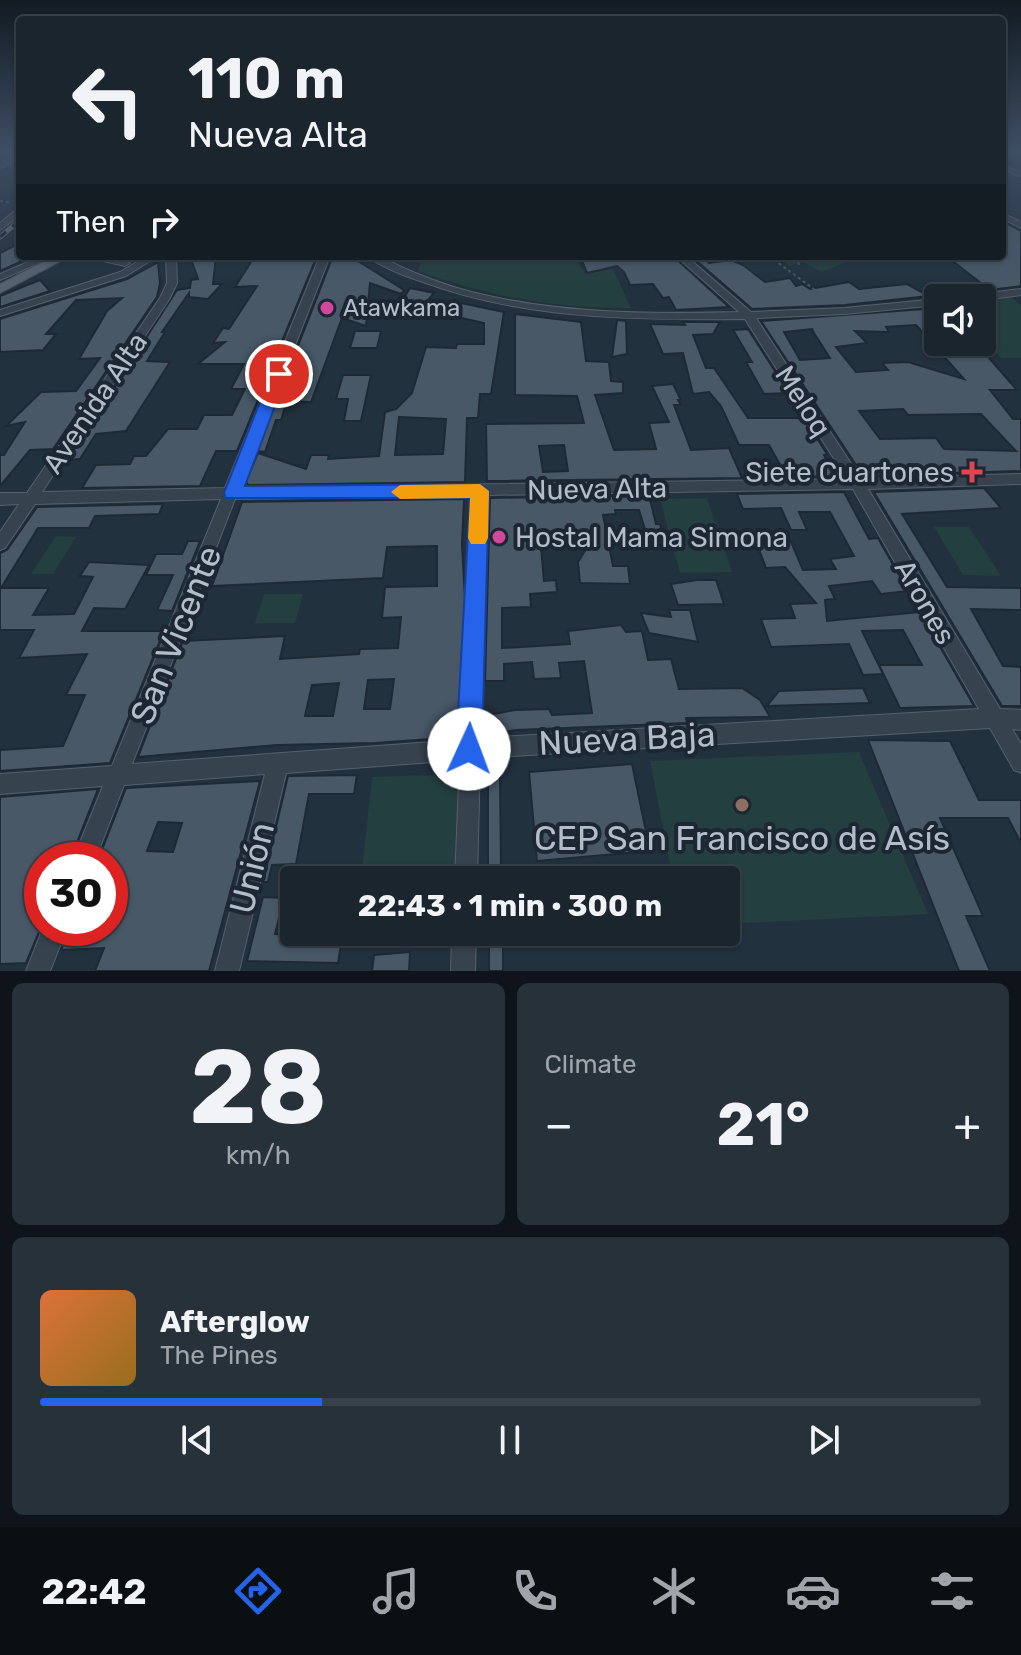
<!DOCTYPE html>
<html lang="en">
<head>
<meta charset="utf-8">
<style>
  body { margin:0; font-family:Rubik,sans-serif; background:#27313a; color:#f1f3f6; height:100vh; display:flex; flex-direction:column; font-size:30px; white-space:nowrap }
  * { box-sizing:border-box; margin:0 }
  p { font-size:26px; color:#9fa5aa }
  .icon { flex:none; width:44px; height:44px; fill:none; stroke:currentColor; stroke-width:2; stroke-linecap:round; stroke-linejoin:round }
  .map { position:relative; height:971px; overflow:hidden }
  .side { display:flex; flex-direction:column; gap:12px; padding:12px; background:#0e1419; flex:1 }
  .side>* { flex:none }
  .hud { position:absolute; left:16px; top:16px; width:990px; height:244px; border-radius:8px; box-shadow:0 2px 6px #0004,0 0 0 2px #38424a; background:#1a252e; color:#f1f3f6; overflow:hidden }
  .buttons { position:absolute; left:924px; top:284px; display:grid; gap:16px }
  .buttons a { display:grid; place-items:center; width:72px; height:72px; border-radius:8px; background:#1a252e; box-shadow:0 2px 6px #0004,0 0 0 2px #38424a; font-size:40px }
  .speed { position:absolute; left:24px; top:842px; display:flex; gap:16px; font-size:40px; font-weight:700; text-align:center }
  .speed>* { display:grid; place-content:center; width:104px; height:104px; border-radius:50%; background:#1a252e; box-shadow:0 2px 6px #0004,0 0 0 2px #38424a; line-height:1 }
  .speed .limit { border:12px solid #d22; background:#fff; color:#111 }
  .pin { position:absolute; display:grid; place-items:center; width:68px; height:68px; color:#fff; margin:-34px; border:4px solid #fff; border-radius:50%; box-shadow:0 2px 8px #0007 }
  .me { position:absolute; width:88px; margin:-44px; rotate:2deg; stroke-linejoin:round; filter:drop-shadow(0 0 6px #0008) }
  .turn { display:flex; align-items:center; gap:28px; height:168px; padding:0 40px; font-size:36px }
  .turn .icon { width:104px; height:104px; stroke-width:2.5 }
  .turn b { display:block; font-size:56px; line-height:68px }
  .then { display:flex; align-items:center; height:76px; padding:0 40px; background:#0003; gap:16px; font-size:30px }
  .big { font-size:60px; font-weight:700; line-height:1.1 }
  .side .tile { flex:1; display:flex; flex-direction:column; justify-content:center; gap:12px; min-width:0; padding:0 28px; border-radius:12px; background:#27313a }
  .side .dial { align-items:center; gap:0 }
  .dial b { font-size:104px; line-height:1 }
  .song { display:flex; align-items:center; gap:24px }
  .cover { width:96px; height:96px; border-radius:12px; background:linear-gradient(135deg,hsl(20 70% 55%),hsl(40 70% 35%)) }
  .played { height:8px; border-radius:4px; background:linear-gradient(90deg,#2563eb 30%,#38424a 30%) }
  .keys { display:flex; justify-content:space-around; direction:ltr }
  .heat { display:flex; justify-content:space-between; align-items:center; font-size:44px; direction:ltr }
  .side .tiles { flex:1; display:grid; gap:12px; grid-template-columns:1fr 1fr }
  .tile:last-child { grid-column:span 2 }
  .trip { position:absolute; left:280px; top:866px; width:460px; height:80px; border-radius:8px; background:#1a252e; box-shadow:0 2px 6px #0004,0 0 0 2px #38424a; font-weight:700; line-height:80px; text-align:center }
  .dock { display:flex; height:128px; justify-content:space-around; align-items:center; background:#0a0f12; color:#9fa5aa }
  .dock .icon { width:56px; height:56px }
  .dock .active { color:#2563eb }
  .dock b { font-size:36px; color:#f1f3f6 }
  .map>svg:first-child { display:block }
</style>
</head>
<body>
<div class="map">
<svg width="1021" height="971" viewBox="0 0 1021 971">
  <rect width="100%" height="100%" fill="#22313e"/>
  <g fill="#243f3f">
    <path d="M422 256H560L576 259 585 274 613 269 631 308C558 309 486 296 418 271Z"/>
    <polygon points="779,256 861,256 822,272 803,262 789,266"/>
    <polygon points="1012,297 1021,306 1021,358 1001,358 982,338 982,302"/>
    <polygon points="707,498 732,572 680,573 660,499"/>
    <polygon points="934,527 969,527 1001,576 963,575"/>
    <polygon points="56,536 76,537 53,574 31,574"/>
    <polygon points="264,594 303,594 295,623 255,623"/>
    <polygon points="859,752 928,914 726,924 726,880 673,880 650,761"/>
    <polygon points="460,774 458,875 361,878 372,777"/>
    <polygon points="638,865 641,880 544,880 543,872"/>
  </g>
  <g fill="#485867" stroke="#1e2935" stroke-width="2" fill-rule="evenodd">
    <polygon points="1002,221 1021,231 1021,286 990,290 946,256 973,259 1002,256"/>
    <polygon points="20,243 20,262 0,271 0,253"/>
    <polygon points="190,256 216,256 213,284 222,284 208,299 189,297 189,293 162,332 165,332 147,361 170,362 126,431 96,434 80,459 67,460 177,290 190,288 191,280 198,279"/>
    <polygon points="255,256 317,256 237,451 216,451 200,486 82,488 96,465 130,464 134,456 146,456 168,429 197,429 204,415 232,415 245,389 231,389 244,364 198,364 225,342 213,343 223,328 229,329 257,286 235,287"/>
    <polygon points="333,256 350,256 404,290 401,294 370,283 366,326 342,318 311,402 287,401 281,420 276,420 265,452 257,451"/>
    <polygon points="580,256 673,256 729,307 676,310 669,297 663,298 653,284 630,285 624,272 617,266 587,273"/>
    <polygon points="691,256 700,256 709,263 731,260 743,265 765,282 790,278 796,286 802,284 810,289 849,282 859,289 907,284 929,296 845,305 752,309"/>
    <polygon points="158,262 160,283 157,297 53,449 30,450 0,486 0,455 4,455 25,422 6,426 41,392 76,391 100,358 79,359 107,311 122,298 76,300 46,334 56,334 43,350 0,352 0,319 127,279"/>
    <polygon points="40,280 50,291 0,307 0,296"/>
    <polygon points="410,288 434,293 417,313 394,314"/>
    <path d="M461 303 504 312 491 394H480L478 418H467L465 482 248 485 246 481 258 453 306 469 311 455H329L328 459 379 456 385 412 396 409 412 393 426 347 456 348 457 344H484V323L453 316ZM399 417 446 419 443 454 395 455Z"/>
    <path d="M938 308V342H975L1017 390H990L1013 419H1021V471L866 476 859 464 856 465 761 321ZM916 325 964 379 908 362 882 363 888 370 856 372 836 347 867 343 855 331 889 332 886 327ZM812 329 814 333 830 358 800 360 784 332ZM903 409 908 415 981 414 1016 451 944 449 936 438 880 439 859 411Z"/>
    <path d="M515 314 581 322 586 361 609 362 611 381 623 382V393L595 395 614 450 656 449 649 423 669 422 652 386 673 384 681 400H678L681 405H674L691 450 729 448 742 478 487 481 486 424 584 423 577 396 515 395ZM564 445 568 471 543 472 539 446Z"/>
    <polygon points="617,320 626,321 627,354 612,357"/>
    <polygon points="683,322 720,322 713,334 693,335 706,368 714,368 748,418 804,418 827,454 824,455 835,476 787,477 769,445 739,445 721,406 709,392 693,394 683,353 663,354 650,324 685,325"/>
    <polygon points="748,329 789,393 764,394 746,362 752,362 733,330"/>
    <polygon points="355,331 381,331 377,348 350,348"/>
    <polygon points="343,375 371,375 361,421 344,421 348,399 336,399"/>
    <polygon points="984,488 1001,508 902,514 947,587 1021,588 1021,610 971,609 1003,666 1021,667 1021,706 1002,706 875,494 875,492"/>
    <polygon points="844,492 869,539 878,538 908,591 881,594 872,581 829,586 835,599 825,600 827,621 920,612 974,706 900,708 879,665 922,665 903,630 862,631 883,674 863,675 849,644 771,647 761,619 795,618 790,604 816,603 785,567 766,568 754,536 788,535 803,570 836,569 830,559 854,556 830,512 799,512 807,530 791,530 781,508 743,509 737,494"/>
    <polygon points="649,495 656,524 660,524 666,545 651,549 639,510 615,510 616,514 603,515 613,566 628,566 630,584 580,583 578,562 588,546 541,547 544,581 556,580 557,592 530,594 531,607 502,608 502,648 570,644 568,631 621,625 626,632 642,631 648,660 671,659 679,689 742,688 760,700 770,717 686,718 687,723 516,730 490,734 488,715 515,710 549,709 552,715 592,713 584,661 559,663 561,678 534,679 532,662 504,664 504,681 485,681 490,498"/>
    <path d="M464 499 462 545 465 599 458 737 375 743 277 745 138 757 183 641 285 636 280 659 359 654 360 649 398 648 401 617 382 618 385 587 437 586V546L387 547 383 578 212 586 242 502ZM394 679 390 709H364L368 680ZM339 683 333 716H305L312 685Z"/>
    <polygon points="163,504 159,514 95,516 89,528 38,528 1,588 49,588 33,615 74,614 93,577 80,576 89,562 149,565 125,609 94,608 82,631 164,631 110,763 0,771 0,750 63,746 85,695 66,695 87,654 19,658 34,630 0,630 0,553 7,550 37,507"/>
    <polygon points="188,541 200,541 172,611 157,610 173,575 146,575 156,554 182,554"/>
    <polygon points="697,580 716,580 724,604 678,605 671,584"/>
    <polygon points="669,610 690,610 698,642 649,633 641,613 671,617"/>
    <polygon points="863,688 870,703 767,706 779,691"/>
    <polygon points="868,740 950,741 979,800 1021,800 1021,843 1008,818 940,818 983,916 966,916 990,971 959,971"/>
    <polygon points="632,764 650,851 537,861 529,772"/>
    <polygon points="488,774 500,774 501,867 488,867"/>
    <polygon points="357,775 354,794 309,794 296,864 272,865 268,882 263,882 288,776"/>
    <path d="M260 781 209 971H95L104 948 61 950 70 928H110V860H98L126 788ZM158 822 182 823 173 852 147 851Z"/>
    <polygon points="98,789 70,860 42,860 42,925 26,963 0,964 0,797"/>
    <polygon points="263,897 284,898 275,934 311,936 312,932 343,932 338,963 247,961"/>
    <rect x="489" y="932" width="14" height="39"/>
    <polygon points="410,952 409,971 372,971 374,955"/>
  </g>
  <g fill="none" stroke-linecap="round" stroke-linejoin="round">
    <defs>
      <g id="minor">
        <polygon points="20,155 20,160 0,168 0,163"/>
        <polygon points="1002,165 1021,172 1021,176 1002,169"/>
        <polygon points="17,209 20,209 20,215 0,230 0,223"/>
        <polygon points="1002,213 1021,222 1021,228 1002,218"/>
        <polygon points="42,256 55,256 0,280 0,274"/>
        <polygon points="82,256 102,256 130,263 125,266"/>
        <polygon points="147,256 158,256 126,276 0,316 0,310 120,272"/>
        <path d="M166 256H176L177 283 170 298 42 492 225 488 320 256H330L239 488 847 479 745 319C637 320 526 320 423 282 404 276 383 268 367 256 385 256 397 266 413 272 437 282 463 291 489 296 570 314 656 314 739 312L676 256H686L751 312 845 308 938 299V305L845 314 756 318 861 479 1021 474V484L868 489 1000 709 1021 710V730L1012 729 1021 744V773L1014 770 990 728 480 758 477 880H455L460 760 286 773 239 971H215L265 774 124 785 95 860H73L103 786 0 794V774L112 766 221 499 35 504 5 548 0 550V532L19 504 0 505V493H27L160 298 167 283ZM853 489 979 709 481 738 487 495ZM473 496 461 740 132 764 235 499Z"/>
        <polygon points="1021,289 1021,295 982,300 967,298 972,295"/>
        <polygon points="43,928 67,928 50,971 26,971"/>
        <polygon points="452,932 476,932 475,971 451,971"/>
      </g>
      <polygon id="major" points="55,256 70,256 0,293 0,284"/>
    </defs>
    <use href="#minor" stroke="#55606c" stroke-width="2"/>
    <use href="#major" stroke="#434e5a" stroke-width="2"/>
    <g stroke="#425b5c" stroke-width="2" stroke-dasharray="3 3" stroke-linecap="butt">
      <polyline points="0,201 12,203"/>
      <polyline points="769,256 830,301"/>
      <polyline points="799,265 798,261 814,256"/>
    </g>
    <use href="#minor" fill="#36424e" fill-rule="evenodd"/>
    <use href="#major" fill="#54626e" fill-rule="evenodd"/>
    <defs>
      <polyline id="rail" points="0,237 20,220"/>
    </defs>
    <use href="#rail" stroke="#586775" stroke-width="5"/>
    <use href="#rail" stroke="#1c2733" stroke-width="3" stroke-dasharray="8" stroke-linecap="butt"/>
  </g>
  <linearGradient id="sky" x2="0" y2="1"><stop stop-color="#131b22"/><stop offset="0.53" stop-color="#3e4e63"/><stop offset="1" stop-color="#3e4e63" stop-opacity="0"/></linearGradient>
  <rect width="1021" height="285" fill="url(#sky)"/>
  <polygon fill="#2563eb" stroke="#184099" stroke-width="2" points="279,369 287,374 245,486 480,484 489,491 482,749 478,758 469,761 460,758 456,749 470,498 226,498 224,493 271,374"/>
  <polygon fill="#f59e0b" points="480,484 489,491 488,538 485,544 471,544 468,538 470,498 400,499 391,492 400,485"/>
  <g fill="#d1479c" stroke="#1c2733" stroke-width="3">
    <circle cx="327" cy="308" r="8"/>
    <circle cx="499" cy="537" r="8"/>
  </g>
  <path fill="#e0444e" stroke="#1c2733" stroke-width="3" d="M968 460h8v8h8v8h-8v8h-8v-8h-8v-8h8z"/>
  <circle fill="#8d6e63" stroke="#1c2733" stroke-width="3" cx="742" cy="805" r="8"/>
  <g text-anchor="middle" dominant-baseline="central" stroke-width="8" stroke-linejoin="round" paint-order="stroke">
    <g font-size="24" fill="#b2bdc9" stroke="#1c2733" text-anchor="start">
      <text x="343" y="308">Atawkama</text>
    </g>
    <g font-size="28" fill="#b2bdc9" stroke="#1c2733">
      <text transform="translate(803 401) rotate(57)">Meloq</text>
      <text transform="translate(95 403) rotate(-56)">Avenida Alta</text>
      <text transform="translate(597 489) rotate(-1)">Nueva Alta</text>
      <text transform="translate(925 602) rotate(60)">Arones</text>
    </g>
    <g font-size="28" fill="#b2bdc9" stroke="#1c2733" text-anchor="end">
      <text x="954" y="472">Siete Cuartones</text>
      <text x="515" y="537" text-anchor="start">Hostal Mama Simona</text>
    </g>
    <g font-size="34" fill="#b2bdc9" stroke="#1c2733">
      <text transform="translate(176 635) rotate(-68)">San Vicente</text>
      <text transform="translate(627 739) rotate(-3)">Nueva Baja</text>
      <text transform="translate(252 868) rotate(-76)">Unión</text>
    </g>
    <g font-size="34" fill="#b2bdc9" stroke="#1c2733">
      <text x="742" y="838">CEP San Francisco de Asís</text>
    </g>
  </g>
</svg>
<div class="buttons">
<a><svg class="icon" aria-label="sound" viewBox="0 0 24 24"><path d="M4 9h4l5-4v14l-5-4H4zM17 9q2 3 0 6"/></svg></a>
</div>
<div class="speed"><div class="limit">30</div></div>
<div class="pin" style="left:279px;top:374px;background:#d93025"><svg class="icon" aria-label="arrive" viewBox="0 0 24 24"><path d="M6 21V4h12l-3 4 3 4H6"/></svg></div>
<svg class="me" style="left:469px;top:749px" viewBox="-20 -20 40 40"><circle r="19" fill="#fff"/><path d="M0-13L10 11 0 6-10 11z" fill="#2563eb"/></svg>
<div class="trip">22:43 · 1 min · 300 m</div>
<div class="hud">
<div class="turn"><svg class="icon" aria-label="left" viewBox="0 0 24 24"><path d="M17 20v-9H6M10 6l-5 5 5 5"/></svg><div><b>110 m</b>Nueva Alta</div></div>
<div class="then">Then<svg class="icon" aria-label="right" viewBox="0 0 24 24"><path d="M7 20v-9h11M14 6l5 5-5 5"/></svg></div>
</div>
</div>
<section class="side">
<div class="tiles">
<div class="tile dial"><b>28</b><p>km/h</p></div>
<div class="tile"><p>Climate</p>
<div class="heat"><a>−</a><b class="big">21°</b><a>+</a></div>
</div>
<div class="tile">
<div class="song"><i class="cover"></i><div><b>Afterglow</b><p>The Pines</p></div></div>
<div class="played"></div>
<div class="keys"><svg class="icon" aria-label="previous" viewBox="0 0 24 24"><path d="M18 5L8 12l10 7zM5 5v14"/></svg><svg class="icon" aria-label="pause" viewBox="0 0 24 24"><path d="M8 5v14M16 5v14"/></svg><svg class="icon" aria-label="next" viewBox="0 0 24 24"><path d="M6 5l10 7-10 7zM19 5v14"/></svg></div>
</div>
</div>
</section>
<nav class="dock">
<b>22:42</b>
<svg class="icon active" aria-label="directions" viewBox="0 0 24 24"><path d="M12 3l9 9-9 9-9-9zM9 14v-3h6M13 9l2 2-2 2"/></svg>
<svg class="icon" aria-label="music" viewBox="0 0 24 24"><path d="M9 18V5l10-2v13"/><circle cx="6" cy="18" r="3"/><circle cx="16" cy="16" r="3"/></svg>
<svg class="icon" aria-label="phone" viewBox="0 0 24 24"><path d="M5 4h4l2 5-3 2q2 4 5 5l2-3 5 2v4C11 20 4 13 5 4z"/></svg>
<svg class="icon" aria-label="climate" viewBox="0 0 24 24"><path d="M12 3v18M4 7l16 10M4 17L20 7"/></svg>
<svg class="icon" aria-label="car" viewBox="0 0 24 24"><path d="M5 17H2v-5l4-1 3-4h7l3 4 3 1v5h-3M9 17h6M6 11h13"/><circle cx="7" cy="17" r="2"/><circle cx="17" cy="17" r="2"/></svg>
<svg class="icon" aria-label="filters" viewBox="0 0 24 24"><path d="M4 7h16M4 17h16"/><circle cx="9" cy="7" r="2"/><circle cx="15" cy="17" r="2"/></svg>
</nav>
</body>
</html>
